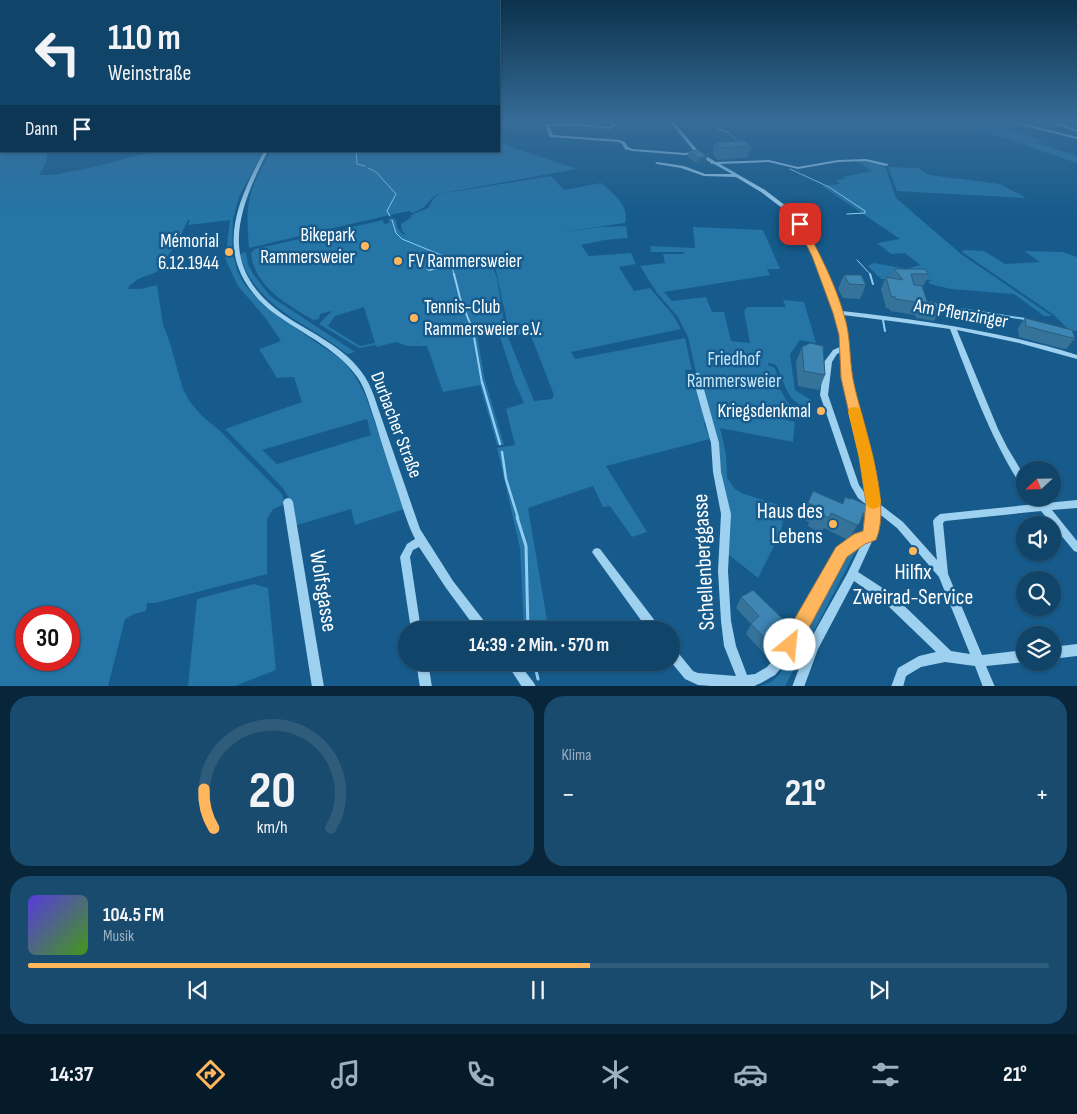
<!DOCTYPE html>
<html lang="de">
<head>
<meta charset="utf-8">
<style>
  body { margin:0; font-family:"Sofia Sans Condensed",sans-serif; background:#194b6e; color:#f1f3f6; height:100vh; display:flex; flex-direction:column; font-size:19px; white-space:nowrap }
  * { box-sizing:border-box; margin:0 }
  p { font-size:16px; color:#9cb0c0 }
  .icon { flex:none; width:28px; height:28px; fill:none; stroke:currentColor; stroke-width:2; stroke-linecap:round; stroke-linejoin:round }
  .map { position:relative; height:686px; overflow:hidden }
  .drawer { display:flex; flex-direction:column; gap:10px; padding:10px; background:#092539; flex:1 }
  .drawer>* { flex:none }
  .top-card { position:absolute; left:0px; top:0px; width:500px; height:152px; box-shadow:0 1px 4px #0004,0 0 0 1px #305c7c; background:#104468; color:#f1f3f6; overflow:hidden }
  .needle { width:32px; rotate:248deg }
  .fabs { position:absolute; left:1016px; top:461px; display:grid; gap:10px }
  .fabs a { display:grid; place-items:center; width:45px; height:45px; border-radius:50%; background:#104468; box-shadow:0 1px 4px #0004,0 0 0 1px #305c7c; font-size:25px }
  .speed { position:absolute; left:15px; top:606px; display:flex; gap:10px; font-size:25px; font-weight:700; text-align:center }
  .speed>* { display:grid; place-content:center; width:65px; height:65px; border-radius:50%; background:#104468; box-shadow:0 1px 4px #0004,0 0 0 1px #305c7c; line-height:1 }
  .speed .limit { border:8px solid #d22; background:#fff; color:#111 }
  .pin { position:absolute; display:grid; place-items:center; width:42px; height:42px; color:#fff; margin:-21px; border-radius:10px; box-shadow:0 2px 8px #0006 }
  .me { position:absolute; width:55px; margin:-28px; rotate:28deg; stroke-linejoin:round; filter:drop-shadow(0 0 4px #0008) }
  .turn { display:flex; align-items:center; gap:18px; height:105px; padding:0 25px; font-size:22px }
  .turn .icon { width:65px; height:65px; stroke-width:2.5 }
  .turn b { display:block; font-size:35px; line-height:42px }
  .then { display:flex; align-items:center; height:48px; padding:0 25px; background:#0003; gap:10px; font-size:19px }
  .big { font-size:38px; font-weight:700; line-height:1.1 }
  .drawer .widget { flex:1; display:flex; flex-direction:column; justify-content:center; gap:8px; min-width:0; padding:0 18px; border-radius:20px; background:#194b6e }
  .drawer .dial { align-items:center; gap:0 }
  .dial svg { height:130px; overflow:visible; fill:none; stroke:#305c7c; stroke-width:7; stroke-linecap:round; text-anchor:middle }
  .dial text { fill:#f1f3f6; stroke:none }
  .song { display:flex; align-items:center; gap:15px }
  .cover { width:60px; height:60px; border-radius:8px; background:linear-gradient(135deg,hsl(250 70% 55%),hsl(100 70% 35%)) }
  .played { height:5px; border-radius:2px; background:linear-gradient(90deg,#ffb65c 55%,#305c7c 55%) }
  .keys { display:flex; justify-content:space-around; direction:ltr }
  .heat { display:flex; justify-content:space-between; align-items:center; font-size:28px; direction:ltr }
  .drawer .tiles { flex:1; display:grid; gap:10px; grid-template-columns:1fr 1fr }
  .widget:last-child { grid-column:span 2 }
  .trip { position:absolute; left:398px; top:621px; width:282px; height:50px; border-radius:25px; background:#104468; box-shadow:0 1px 4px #0004,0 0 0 1px #305c7c; font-weight:700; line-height:50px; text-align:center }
  .tab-bar { display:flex; height:80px; justify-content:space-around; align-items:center; background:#061b2a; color:#9cb0c0 }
  .tab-bar .icon { width:35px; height:35px }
  .tab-bar .active { color:#ffb65c }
  .tab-bar b { font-size:22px; color:#f1f3f6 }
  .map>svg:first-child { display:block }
</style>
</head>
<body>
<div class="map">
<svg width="1077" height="687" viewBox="0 0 1077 687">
  <rect width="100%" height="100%" fill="#165b8b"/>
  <g fill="#2575a7" fill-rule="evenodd">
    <path d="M0 120 1 151H47L46 163 39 175H53L89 168 156 151H263L239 197 233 219 232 251 223 255 226 253 230 220 188 225 190 220H188L178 241 157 272 138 279 129 286 128 289H141L157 285 163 325 169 340 183 389 190 402 202 416 220 431 282 494 285 504 273 509 267 519V574L155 603H147L146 611 134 614 125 619 108 686 0 687ZM26 618H69V660H26Z"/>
    <polygon points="981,121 1043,140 1036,143 1077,156 1077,163 967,125"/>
    <path d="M499 139 508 146 577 169 438 194C427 200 429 207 413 213L409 211 394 214 249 248C245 201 248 192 271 151H499Z"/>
    <polygon points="856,161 866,161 882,164 886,169 896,198 961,254 1052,316 1044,316 1014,294 951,289 930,284 928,281 934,280 881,279 868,266 874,263 906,269 920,265 905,253 891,254 877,243 900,239 822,186 840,184 836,180 846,179 843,177 872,171"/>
    <polygon points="888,167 918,168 929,175 1000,184 1026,198 897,191"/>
    <path d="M551 176 564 190 601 183C613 193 630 206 625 223L555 233 601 227 626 226 628 238 604 240 581 245 589 256 631 253 636 264 619 267 634 291 650 288 673 315 681 329 571 352 575 359 685 338 692 370H685L688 384H695L706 418 704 424 710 439 606 466 647 532 632 537 610 506 603 507 593 486 528 508 548 626 538 630H524L520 548 497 448 515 445 506 409 524 403 515 383 498 331 506 330 508 327 493 257 490 260 497 278 505 328 469 333 468 329H466L468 335 477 334 484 376 504 445H497L480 385 443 392 427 346H407L396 342 377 347 376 345 359 348 319 324 332 311 320 314 319 319 313 320C286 304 254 286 251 253L255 249 383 220 384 224 389 223V219L392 218 396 220 397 227 403 235 405 233 402 231 401 224 412 217 411 215 428 208 434 198 439 194ZM364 307 375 343 360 346 328 326 335 316ZM530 333 554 395 552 399 534 401 508 337Z"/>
    <path d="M693 227 763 230 780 269H767L770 275 664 292 672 301 706 297 712 312H724L731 341 750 343 744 311 747 307H786L783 300 804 302 816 343 800 340 790 354 795 390 811 400 807 406C785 404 785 378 775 364L768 363V365L775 368 781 388 771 386 770 388 781 390C787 405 793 408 808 411L772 406 771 416 795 422 793 442 720 428 726 454 727 478 735 489 744 494 785 507 781 532 758 578 728 554 727 510 716 440 695 368 688 337 678 317 657 293 640 266 665 263 663 254H684L683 252H651L650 246 695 248Z"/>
    <polygon points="964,250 984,251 1005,264 1040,262 1024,251 1063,252 1077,257 1077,331 1070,331 1054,315 962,252"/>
    <path d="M244 252 246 253 248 264 253 274 270 296 355 352 347 354C309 323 255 308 240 255Z"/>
    <path d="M230 255 234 258 238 273 245 285 265 307 342 360 355 376 366 397 404 509 355 525 351 509 297 525 291 502 283 488 225 429 302 402 294 377 277 378 259 349 281 341 267 320 238 286 226 260 225 256ZM367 419 371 435 277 464 262 450Z"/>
    <path d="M857 544 859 545 785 686 757 687 771 682 779 675C803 631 824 582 857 544Z"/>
    <polygon points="254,584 268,588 276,670 235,686 188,686 197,599"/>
  </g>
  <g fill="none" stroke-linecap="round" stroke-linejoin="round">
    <g stroke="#90cdf2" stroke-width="1">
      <polyline points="695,120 729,133 739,142"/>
      <polyline points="356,151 357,164 365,166"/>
      <polyline points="368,168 376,172 396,194 387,211 390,216"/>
      <polyline points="790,169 829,187 865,211 865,213 847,214"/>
      <polyline points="392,220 396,233 402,239 446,257 449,261"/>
      <polyline points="857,260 871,275"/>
      <polyline points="452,266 454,275"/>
    </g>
    <g stroke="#90cdf2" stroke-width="2">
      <polyline points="454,274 460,298 473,331"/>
      <polyline points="870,274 873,284"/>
      <polyline points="961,309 1025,319"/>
      <polyline points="883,320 885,331"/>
      <polyline points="474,337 482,383"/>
    </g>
    <g stroke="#90cdf2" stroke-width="2.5">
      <polyline points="482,382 500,444"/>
      <polyline points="502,452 506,479 518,518"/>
    </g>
    <g stroke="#90cdf2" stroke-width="3">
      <polyline points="517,517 526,546 528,630"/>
      <polyline points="534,662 538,679"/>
    </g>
    <g fill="#9ed0ef" fill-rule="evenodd">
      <path d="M608 120H612L616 126 610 129 584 126H549L553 135 620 140 625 142 628 147 632 149 685 153 695 152 668 120H672L699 152 716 162 769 160 798 167 838 160 866 159 888 164V165L886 166 866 161 838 162 798 169 769 162 720 164 765 190 786 206 802 222 820 256 842 311C921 320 1000 331 1077 355V359L1019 343 957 330 998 429 1007 447 1025 477V488L1022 487C990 438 971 383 950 329L899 322 843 315 848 335 851 377 870 457 877 502 903 522 937 560 933 521 935 518 940 514 1036 504 1032 498H1041L1046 503 1077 500V508L1052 510 1077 541V552L1074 551 1041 511 945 521 943 523 948 574 982 655 1025 650V662L986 666 995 687H983L975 666 945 662 921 667 906 676 903 687H891L898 668 919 656 936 652 884 602 854 581 818 649 804 687H792L809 642 847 574 862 543 845 555 789 659 775 675 761 683 752 687H724L698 685 685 679 671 662V648L675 649 693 671 698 673 736 676 724 646 721 621 718 571 721 514 713 472 711 443 692 375 693 373H699L700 375 719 443 721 472 731 514 728 571 731 621 736 646 747 675 755 674 767 667 781 651 839 549 856 536 865 532 868 506 858 498 851 486 820 395 824 362 833 350 842 346V335L836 313 814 256 798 224 782 208 761 192 736 177 704 176 681 168 657 164 655 163 657 162 684 166 705 174H732L714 164H711V163L697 154 685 155 632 151 625 149 622 144 619 142 551 137 549 136 545 125 547 124H584L609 127 612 126ZM842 351 843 377 862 457 867 495 864 492 859 485 828 395 832 362 837 354ZM877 512 897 528 939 577 970 654 951 651 892 594 858 572 875 535Z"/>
      <polygon points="1002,120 1009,120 1077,137 1077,139"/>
      <polygon points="1044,120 1050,120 1077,130 1077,132"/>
      <path d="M264 151H268C236 213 217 268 284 315 312 334 346 347 365 377 370 385 374 395 377 405L420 529 453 581 488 626 489 630H477L446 588 419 547 413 550 410 557 421 630H411L400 557 407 544 415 539C408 525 403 509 398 493 390 469 382 445 375 421 370 407 366 390 358 378 342 355 317 341 293 326 283 319 272 313 263 304 213 255 236 204 264 151Z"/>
      <polygon points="465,259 468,261 467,262 429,271 426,269 427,268"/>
      <polygon points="288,498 291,499 293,502 324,687 312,687 283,502 285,499"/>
      <polygon points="597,548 600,549 659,626 660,630 648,630 594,555 592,552 594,549"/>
      <polygon points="1077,644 1077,656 1052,659 1052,647"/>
      <polygon points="416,662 428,662 432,687 420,687"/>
      <polygon points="506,662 518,662 534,683 536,687 522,687"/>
    </g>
  </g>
  <g fill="#35739b">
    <polygon points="715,143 751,146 748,157 718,160 713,154"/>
    <polygon points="689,151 706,162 698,164 688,157"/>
    <polygon points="894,269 929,274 923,286 922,286 927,301 941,309 934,321 916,318 915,315 890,311 890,309 886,308 881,289 886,277 890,278"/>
    <polygon points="844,275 866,285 860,299 843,298 838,289"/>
    <polygon points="1025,318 1075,338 1066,349 1060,348 1019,337 1018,328"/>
    <polygon points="802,347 825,375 819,390 798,386 796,362"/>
    <polygon points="813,491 842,504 845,497 865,514 850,538 848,540 824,528 821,533 808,526 809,522 801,518 806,506"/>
    <polygon points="741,597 783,635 766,656 746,634 751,624 736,608"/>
  </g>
  <g fill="#2b5e7e">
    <polygon points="707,156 706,162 698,164 699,158"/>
    <polygon points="860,523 850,538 848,540 857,525"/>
    <polygon points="789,625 783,635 766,656 772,645"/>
  </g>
  <g fill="#3e86b4" stroke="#2b5e7e">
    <polygon points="744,140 751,146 721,148 715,143"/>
    <polygon points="698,150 707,156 699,158 689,151"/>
    <polygon points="894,269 924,269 929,274 911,274 914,285 922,286 927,301 937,303 941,309 922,307 921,303 896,299 895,297 891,296 886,277 903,280"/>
    <polygon points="844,275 861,275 866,285 849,284"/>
    <polygon points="1025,318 1072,330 1075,338 1068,337 1026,326"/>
    <polygon points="810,343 823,346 825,375 804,371 802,347"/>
    <polygon points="813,491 843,504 845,497 850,499 851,498 867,505 865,514 863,513 860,523 857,525 831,513 829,518 815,511 817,507 808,503"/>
    <polygon points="753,590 789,625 772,645 751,624 759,616 741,597"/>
  </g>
  <linearGradient id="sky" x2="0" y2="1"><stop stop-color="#0c324c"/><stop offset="0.56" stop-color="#366c98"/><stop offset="1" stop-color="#366c98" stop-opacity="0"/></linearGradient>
  <rect width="1077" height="216" fill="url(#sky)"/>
  <path fill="#ffb65c" stroke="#a6763c" d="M800 221 804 224C819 253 835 283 844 315 851 336 849 357 853 379 861 420 893 502 876 540L865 544 847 557 796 652 790 655 783 652 780 645 783 639 836 547 854 534 863 531 866 503 859 457 841 378 839 335 833 313 812 256 796 224Z"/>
  <polygon fill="#f59e0b" points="855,407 859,408 861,412 873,457 881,502 879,507 873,509 868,507 866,502 859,457 848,412 850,408"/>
  <g fill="#ffb65c" stroke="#165b8b" stroke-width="2">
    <circle cx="365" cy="246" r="5"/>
    <circle cx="229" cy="252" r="5"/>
    <circle cx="398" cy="261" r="5"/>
    <circle cx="414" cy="318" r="5"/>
    <circle cx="821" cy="411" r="5"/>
    <circle cx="833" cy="524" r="5"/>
    <circle cx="913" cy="551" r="5"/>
  </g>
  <g text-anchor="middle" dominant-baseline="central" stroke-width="5" stroke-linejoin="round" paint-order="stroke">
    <g font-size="19" fill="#fff" stroke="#165b8b" text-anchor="end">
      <text x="355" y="235">Bikepark<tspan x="355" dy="22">Rammersweier</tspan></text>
      <text x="219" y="241">Mémorial<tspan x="219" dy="22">6.12.1944</tspan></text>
      <text x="408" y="261" text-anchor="start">FV Rammersweier</text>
      <text x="424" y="307" text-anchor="start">Tennis-Club<tspan x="424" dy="22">Rammersweier e.V.</tspan></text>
      <text x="811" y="411">Kriegsdenkmal</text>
    </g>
    <g font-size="19" fill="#fff" stroke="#165b8b">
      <text transform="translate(961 314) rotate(10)">Am Pflenzinger</text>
      <text transform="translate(396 425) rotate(69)">Durbacher Straße</text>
    </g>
    <g font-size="19" fill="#c4e6fb" stroke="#165b8b">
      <text x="734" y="359">Friedhof<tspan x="734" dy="22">Rammersweier</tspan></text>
    </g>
    <g font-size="22" fill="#fff" stroke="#165b8b" text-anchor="end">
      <text x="823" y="511">Haus des<tspan x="823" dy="25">Lebens</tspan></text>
      <text x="913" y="572" text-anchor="middle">Hilfix<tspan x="913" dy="25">Zweirad-Service</tspan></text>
    </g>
    <g font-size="22" fill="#fff" stroke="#165b8b">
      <text transform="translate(704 562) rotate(-93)">Schellenberggasse</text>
      <text transform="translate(323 591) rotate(81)">Wolfsgasse</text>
    </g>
  </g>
</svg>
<div class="fabs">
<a><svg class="needle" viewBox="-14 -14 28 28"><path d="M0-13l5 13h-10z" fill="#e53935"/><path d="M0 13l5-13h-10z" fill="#9cb0c0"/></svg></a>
<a><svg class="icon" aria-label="sound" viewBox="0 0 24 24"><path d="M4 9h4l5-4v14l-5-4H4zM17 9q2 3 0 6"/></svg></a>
<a><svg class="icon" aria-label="search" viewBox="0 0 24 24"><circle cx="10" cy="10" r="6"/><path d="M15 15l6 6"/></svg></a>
<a><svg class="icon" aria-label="layers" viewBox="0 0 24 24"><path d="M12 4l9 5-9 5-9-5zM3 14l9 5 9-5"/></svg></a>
</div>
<div class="speed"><div class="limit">30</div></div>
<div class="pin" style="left:800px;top:224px;background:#d93025"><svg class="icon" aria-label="arrive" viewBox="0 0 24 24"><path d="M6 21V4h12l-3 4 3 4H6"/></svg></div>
<svg class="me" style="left:790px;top:645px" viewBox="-20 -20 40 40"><circle r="19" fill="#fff"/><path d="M0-13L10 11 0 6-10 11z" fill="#ffb65c"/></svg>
<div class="trip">14:39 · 2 Min. · 570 m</div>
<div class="top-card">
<div class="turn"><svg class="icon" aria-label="left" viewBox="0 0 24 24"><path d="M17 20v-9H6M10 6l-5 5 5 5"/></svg><div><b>110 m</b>Weinstraße</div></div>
<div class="then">Dann<svg class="icon" aria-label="arrive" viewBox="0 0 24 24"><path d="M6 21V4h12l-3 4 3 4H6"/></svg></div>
</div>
</div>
<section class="drawer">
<div class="tiles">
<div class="widget dial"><svg viewBox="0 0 100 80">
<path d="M14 69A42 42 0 1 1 86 69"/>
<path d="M14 69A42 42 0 0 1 8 45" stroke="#ffb65c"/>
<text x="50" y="56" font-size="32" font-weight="700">20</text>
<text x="50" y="72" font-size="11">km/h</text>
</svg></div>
<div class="widget"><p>Klima</p>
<div class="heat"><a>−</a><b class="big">21°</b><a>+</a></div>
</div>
<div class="widget">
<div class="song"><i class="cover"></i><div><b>104.5 FM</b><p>Musik</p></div></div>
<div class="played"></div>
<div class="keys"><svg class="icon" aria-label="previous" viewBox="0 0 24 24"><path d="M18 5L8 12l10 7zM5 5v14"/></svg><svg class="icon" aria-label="pause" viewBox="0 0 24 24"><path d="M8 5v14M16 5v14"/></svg><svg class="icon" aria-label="next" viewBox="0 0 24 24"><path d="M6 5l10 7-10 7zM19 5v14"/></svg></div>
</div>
</div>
</section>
<nav class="tab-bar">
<b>14:37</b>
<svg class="icon active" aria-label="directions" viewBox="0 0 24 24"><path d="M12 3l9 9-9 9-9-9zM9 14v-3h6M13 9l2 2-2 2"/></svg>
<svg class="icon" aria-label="music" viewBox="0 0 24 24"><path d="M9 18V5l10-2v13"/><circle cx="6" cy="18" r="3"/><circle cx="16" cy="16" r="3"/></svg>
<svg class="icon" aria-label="phone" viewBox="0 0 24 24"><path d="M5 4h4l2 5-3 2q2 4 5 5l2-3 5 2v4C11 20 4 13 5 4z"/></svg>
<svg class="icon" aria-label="climate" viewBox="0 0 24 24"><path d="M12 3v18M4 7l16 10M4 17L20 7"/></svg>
<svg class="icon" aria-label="car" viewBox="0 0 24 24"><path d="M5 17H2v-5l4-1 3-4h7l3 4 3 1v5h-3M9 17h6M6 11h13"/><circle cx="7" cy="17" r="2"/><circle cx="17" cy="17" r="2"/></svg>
<svg class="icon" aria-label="filters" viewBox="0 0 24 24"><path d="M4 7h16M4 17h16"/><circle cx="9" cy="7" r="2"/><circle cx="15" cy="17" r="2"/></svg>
<b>21°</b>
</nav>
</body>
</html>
